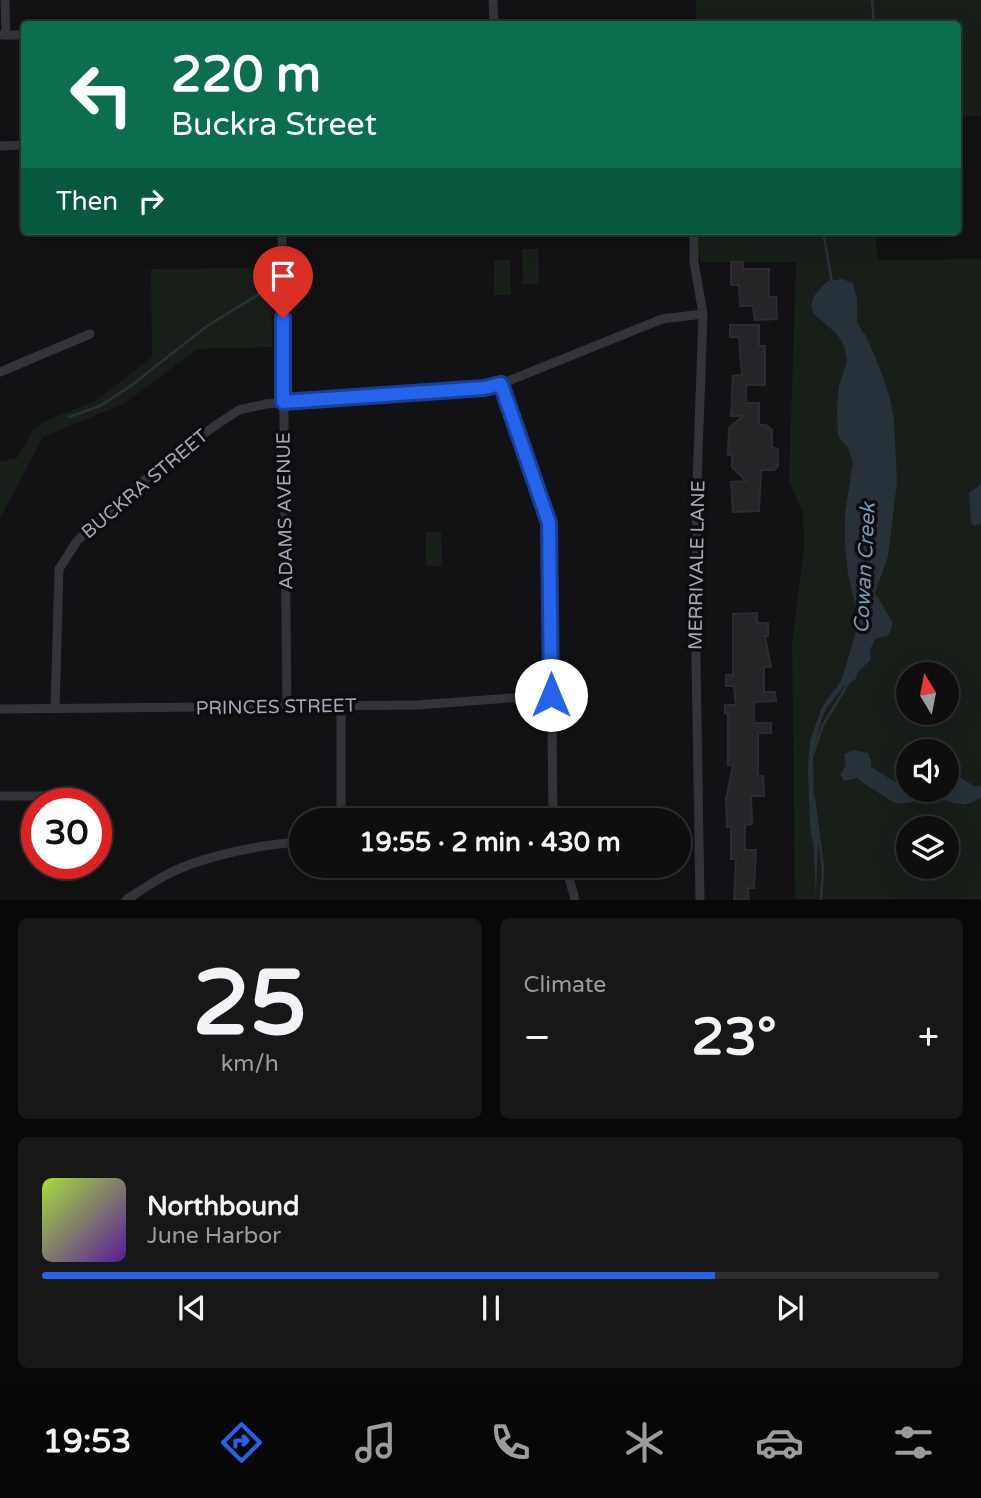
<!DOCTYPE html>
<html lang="en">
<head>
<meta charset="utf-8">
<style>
  body { margin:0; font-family:"Varela Round",sans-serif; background:#171718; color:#f1f3f6; height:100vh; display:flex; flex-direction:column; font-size:26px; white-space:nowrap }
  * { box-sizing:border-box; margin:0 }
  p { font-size:23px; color:#9b9c9e }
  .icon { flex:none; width:38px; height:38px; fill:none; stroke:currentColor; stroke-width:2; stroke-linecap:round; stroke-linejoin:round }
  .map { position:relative; height:900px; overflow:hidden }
  .panel { display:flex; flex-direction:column; gap:18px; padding:18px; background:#080808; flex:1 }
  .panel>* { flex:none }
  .top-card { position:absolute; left:21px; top:21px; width:940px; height:214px; border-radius:7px; box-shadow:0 7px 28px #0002,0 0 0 2px #2e2e2f; background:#0b6e4f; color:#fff; overflow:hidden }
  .needle { width:46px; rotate:350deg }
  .fabs { position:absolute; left:896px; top:662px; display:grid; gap:14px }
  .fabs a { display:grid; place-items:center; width:63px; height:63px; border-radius:50%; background:#0e0e0f; box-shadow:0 7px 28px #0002,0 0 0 2px #2e2e2f; font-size:35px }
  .speed { position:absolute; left:21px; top:788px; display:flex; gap:14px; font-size:35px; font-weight:700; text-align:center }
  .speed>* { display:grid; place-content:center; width:91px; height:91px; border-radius:50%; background:#0e0e0f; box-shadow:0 7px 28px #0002,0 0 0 2px #2e2e2f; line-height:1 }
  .speed .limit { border:10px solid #d22; background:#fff; color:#111 }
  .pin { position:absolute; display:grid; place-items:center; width:60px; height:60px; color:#fff; margin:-72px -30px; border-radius:50% 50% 50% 0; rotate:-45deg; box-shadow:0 0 7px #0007 }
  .pin .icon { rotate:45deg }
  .me { position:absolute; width:77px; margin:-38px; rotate:0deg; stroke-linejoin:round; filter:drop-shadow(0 0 5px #0008) }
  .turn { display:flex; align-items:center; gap:24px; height:147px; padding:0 35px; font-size:32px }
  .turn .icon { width:91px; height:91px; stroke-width:2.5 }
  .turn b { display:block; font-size:49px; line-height:60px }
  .then { display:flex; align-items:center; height:66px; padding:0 35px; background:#0003; gap:14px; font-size:26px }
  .big { font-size:52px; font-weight:700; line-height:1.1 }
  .panel .card { flex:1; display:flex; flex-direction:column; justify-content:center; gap:10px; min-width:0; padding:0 24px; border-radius:10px; background:#171718 }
  .panel .dial { align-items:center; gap:0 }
  .dial b { font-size:91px; line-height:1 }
  .song { display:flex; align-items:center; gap:21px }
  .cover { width:84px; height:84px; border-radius:10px; background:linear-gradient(135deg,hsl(80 70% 55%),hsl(270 70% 35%)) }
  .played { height:7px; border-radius:4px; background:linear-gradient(90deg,#2563eb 75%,#2e2e2f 75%) }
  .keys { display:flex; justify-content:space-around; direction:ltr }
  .heat { display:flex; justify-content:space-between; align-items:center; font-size:38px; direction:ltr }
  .panel .tiles { flex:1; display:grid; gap:18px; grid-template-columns:1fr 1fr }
  .card:last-child { grid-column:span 2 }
  .trip { position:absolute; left:289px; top:808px; width:402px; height:70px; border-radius:35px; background:#0e0e0f; box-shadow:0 7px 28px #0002,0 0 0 2px #2e2e2f; font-weight:700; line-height:70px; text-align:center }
  .menu { display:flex; height:112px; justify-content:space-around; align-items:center; background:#060606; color:#9b9c9e }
  .menu .icon { width:49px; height:49px }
  .menu .current { color:#2563eb }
  .menu b { font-size:32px; color:#f1f3f6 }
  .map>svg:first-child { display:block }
</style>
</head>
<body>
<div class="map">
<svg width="981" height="900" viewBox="0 0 981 900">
  <rect width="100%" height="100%" fill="#121214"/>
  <g fill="#181f19" fill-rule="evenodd">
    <polygon points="696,0 981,0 981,116 957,116 957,24 696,24"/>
    <path d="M699 231H876L877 260 981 259V899H795L792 642 804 548 803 513 789 482 796 262H700ZM908 674H947V712H908ZM908 751H947V789H908ZM908 828H947V866H908Z"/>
    <polygon points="522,249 538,249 539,284 523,284"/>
    <polygon points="494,260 510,260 511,295 494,295"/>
    <polygon points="271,268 272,347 198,349 123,404 43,437 0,518 0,462 17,458 33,430 46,421 97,400 152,357 151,269"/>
    <polygon points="426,532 441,532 442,566 426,566"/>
  </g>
  <g fill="#273139">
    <polygon points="842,279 853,283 857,299 857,323 866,336 880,369 890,398 894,420 897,482 888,556 875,593 893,623 889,635 875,639 870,650 871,659 858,672 855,680 844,686 827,707 822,718 813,751 814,808 818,837 816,900 814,850 810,826 808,767 810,741 822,707 841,681 855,636 857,614 848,574 845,545 845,513 853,463 848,448 838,436 837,410 839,386 847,361 845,348 837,334 814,314 811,305 814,296 827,281"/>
    <polygon points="981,484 981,523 975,526 971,523 969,493"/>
    <polygon points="853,750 868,753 871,760 871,767 861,777 844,781 840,774 846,766 844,754"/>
    <path d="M961 778 974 786H981V798C977 799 974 802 970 803 960 807 934 798 928 789H947V779Z"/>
  </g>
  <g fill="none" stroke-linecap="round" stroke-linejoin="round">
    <g stroke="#273139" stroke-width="2.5">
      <polyline points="872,0 874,24"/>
      <polyline points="823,231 832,282"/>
      <polyline points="69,417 100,406 132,385 207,326 269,288"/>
      <polyline points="812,757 823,725 849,682"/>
      <polyline points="814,799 823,868 821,900"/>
    </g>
    <polyline stroke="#273139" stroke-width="18" points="866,774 897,794 907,794 915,789"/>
  </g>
  <g fill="#252528" stroke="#2c2c30" stroke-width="2">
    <polygon points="731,262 743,262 743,269 769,269 769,297 776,297 777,319 755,320 753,306 740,306 739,285 731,285"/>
    <polygon points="730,325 759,325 759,346 765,346 765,385 746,385 746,403 759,403 759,425 766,425 772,430 772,447 778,449 778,466 774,470 761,470 759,511 733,512 731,482 746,481 732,467 732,455 728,455 729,428 743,416 731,416 733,376 742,375 739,337 730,337"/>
    <polygon points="757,613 757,623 768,623 768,636 765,636 771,667 764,667 764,692 775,692 776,701 754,702 754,723 771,723 771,733 758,733 758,776 763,776 764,796 751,796 752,824 745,825 745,850 756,850 754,888 748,888 749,900 734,900 736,859 731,859 731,827 727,827 726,799 733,765 728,765 728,714 725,713 725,705 736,705 734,686 726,686 726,675 733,675 733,614"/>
  </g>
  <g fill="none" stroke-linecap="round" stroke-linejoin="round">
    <g stroke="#333439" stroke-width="9">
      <polyline points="5,0 6,35"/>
      <polyline points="493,0 494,24"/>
      <polyline points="2,35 24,35"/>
      <polyline points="0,146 24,145"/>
      <polyline points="282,231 287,708"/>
      <polyline points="694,231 694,262 703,314 697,482 696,659 700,900"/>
      <polyline points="0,372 90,334"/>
      <polyline points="501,384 546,514 550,535 553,821"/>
      <polyline points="0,709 418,705 551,695"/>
      <polyline points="55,709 59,569 77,541 149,476 213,427 239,410 266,404 484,388 501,384 662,319 703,314"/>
      <polyline points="0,796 62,796"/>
      <polyline points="341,821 341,705"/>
      <polyline points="566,866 575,900"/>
      <path d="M126 900C140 891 154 881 168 874 203 856 262 844 301 842"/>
    </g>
  </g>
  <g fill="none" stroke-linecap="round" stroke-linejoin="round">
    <defs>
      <polyline id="route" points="283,318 283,402 484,388 501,384 549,523 551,695"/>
    </defs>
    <use href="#route" stroke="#184099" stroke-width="18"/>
    <use href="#route" stroke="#2563eb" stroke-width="12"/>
  </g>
  <g text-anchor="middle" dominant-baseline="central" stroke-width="7" stroke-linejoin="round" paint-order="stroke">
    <g font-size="19" fill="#a2a8b6" stroke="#0d0d0f">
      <text transform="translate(145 484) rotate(-40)">BUCKRA STREET</text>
      <text transform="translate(285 511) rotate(-91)">ADAMS AVENUE</text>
      <text transform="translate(697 565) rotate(-89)">MERRIVALE LANE</text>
      <text transform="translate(276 707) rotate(-1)">PRINCES STREET</text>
    </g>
    <g font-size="21" font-style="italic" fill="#7598b5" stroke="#0d0d0f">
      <text transform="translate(865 568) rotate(-87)">Cowan Creek</text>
    </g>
  </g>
</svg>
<div class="fabs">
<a><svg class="needle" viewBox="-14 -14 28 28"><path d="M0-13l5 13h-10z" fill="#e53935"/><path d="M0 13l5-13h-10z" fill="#9b9c9e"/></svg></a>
<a><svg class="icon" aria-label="sound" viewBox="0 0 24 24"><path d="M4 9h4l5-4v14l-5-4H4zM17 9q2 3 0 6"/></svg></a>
<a><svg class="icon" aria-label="layers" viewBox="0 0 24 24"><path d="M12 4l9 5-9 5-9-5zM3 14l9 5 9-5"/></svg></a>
</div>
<div class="speed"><div class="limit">30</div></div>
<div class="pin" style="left:283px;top:318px;background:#d93025"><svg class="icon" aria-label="arrive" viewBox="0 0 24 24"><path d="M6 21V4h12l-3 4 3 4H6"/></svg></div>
<svg class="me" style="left:551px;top:695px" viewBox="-20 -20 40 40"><circle r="19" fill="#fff"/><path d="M0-13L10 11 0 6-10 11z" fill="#2563eb"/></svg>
<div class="trip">19:55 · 2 min · 430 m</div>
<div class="top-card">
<div class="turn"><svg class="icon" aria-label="left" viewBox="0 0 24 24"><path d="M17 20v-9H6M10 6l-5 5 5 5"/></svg><div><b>220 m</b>Buckra Street</div></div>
<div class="then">Then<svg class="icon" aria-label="right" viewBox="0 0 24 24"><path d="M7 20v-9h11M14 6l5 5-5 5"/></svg></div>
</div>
</div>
<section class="panel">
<div class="tiles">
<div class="card dial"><b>25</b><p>km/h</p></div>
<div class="card"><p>Climate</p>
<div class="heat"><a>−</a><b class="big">23°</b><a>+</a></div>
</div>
<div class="card">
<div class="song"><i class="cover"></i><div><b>Northbound</b><p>June Harbor</p></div></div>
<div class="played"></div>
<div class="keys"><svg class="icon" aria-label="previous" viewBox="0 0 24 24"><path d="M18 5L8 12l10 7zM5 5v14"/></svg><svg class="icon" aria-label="pause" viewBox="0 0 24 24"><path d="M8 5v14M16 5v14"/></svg><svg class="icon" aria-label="next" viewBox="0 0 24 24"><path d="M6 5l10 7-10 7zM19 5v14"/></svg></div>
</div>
</div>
</section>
<nav class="menu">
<b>19:53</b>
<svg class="icon current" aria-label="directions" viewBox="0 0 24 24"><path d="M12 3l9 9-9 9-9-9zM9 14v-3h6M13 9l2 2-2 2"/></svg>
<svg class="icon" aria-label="music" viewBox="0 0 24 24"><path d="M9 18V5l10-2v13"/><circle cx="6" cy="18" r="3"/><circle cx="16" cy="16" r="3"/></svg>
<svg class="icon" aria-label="phone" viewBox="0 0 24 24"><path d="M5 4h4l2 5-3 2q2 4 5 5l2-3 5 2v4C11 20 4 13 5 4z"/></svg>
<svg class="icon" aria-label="climate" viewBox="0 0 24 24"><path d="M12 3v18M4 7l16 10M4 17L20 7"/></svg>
<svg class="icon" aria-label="car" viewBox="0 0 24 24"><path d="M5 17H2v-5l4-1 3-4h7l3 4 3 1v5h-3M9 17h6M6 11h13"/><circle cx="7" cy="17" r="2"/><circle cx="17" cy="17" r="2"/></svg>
<svg class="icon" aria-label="filters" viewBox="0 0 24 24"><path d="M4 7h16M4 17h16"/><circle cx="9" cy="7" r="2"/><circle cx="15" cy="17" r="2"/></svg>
</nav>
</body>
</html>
